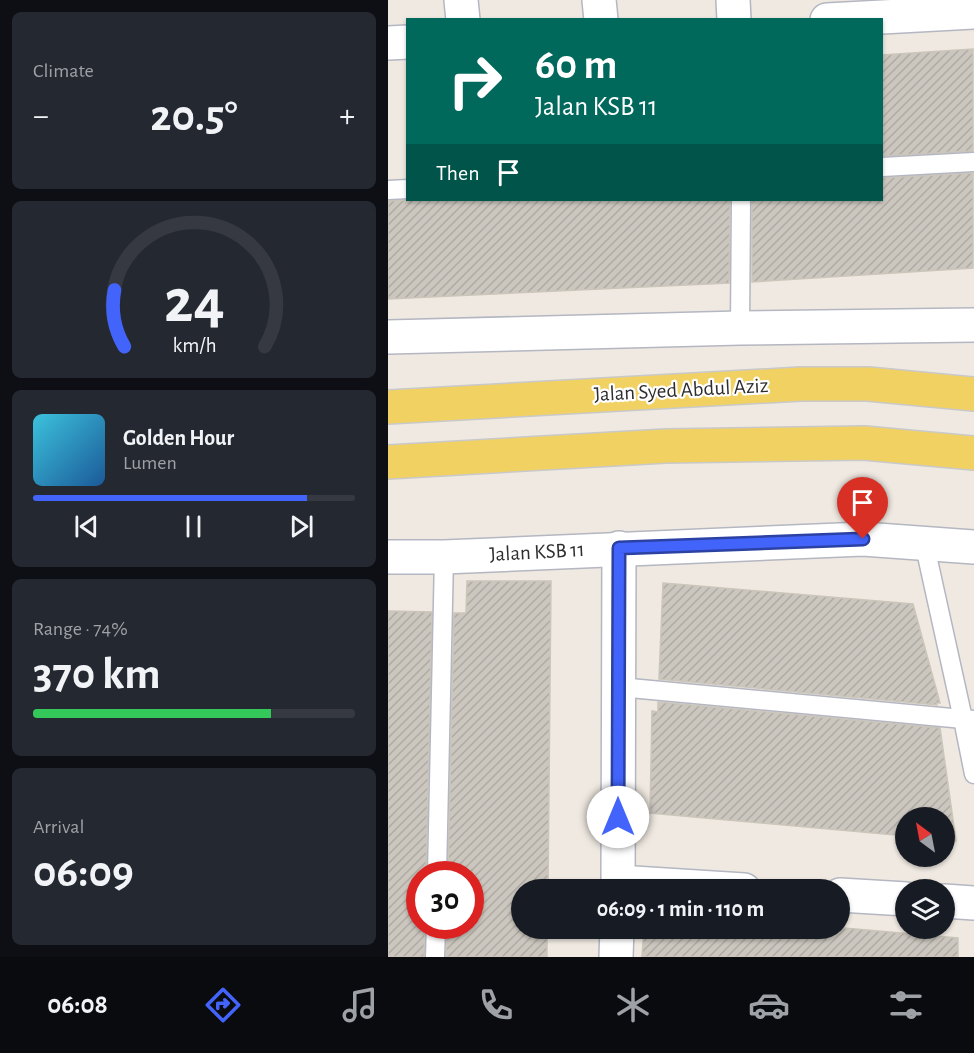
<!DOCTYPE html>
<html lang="en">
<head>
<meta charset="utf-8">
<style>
  body { margin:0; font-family:"Alegreya Sans",sans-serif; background:#242831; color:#f1f3f6; height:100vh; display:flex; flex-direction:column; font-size:22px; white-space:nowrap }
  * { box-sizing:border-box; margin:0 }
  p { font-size:20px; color:#9ea1a6 }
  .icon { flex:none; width:33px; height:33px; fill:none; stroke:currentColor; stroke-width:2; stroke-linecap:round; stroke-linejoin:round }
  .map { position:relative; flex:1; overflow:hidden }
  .panel { display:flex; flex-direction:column; gap:12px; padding:12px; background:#0d0f14; width:388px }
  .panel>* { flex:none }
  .hud { position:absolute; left:18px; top:18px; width:477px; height:183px; border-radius:0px; box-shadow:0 2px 4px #0004; background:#00695c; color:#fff; overflow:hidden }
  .needle { width:39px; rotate:328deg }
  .controls { position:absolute; left:507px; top:807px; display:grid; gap:12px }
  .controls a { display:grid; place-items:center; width:60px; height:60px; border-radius:50%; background:#171b24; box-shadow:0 2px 4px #0004; font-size:30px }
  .speed { position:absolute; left:18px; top:861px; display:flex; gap:12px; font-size:30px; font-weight:700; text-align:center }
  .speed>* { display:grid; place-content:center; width:78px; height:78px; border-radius:50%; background:#171b24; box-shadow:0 2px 4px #0004; line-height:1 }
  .speed .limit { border:9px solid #d22; background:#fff; color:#111 }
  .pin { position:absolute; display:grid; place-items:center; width:51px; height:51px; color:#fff; margin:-62px -26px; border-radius:50% 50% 50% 0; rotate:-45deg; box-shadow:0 0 6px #0007 }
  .pin .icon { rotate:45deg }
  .me { position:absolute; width:66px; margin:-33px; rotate:0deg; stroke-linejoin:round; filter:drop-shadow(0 0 4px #0008) }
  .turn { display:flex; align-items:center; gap:21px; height:126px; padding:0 30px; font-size:27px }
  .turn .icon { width:78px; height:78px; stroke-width:2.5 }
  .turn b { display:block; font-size:42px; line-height:51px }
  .then { display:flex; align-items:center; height:57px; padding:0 30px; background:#0003; gap:12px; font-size:22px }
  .big { font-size:45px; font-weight:700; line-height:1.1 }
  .panel .widget { flex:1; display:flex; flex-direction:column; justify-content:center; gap:9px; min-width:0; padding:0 21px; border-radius:9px; background:#242831 }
  .panel .dial { align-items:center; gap:0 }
  .dial svg { height:156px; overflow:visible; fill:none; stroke:#363941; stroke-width:7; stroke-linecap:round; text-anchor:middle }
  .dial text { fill:#f1f3f6; stroke:none }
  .song { display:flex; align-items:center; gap:18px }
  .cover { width:72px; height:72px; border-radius:9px; background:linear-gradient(135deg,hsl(190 70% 55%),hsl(210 70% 35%)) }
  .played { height:6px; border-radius:3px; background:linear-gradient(90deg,#4264fb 85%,#363941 85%) }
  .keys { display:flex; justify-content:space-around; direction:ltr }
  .heat { display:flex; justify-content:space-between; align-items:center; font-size:33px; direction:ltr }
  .charge { height:9px; border-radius:4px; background:linear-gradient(90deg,#34c759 74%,#363941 0) }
  .trip { position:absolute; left:123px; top:879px; width:339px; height:60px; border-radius:30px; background:#171b24; box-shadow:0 2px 4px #0004; font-weight:700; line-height:60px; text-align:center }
  .tab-bar { display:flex; height:96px; justify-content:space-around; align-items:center; background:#090b0e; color:#9ea1a6 }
  .tab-bar .icon { width:42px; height:42px }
  .tab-bar .selected { color:#4264fb }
  .tab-bar b { font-size:27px; color:#f1f3f6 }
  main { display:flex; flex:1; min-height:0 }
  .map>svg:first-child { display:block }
</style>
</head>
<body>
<main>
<section class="panel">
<div class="widget"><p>Climate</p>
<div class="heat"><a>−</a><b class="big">20.5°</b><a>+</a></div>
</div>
<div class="widget dial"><svg viewBox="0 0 100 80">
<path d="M14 69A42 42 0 1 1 86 69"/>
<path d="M14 69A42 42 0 0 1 9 40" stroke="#4264fb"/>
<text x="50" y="56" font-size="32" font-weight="700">24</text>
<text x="50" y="72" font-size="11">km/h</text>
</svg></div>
<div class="widget">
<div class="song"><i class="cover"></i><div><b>Golden Hour</b><p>Lumen</p></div></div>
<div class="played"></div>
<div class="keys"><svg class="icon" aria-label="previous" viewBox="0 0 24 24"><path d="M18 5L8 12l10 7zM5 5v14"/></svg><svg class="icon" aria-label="pause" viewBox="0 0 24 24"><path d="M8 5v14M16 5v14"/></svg><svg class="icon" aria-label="next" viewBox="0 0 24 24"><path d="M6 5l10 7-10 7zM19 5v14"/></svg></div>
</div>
<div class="widget"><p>Range · 74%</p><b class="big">370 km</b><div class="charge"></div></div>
<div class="widget"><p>Arrival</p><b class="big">06:09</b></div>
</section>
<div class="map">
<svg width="586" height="957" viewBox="0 0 586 957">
  <defs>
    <pattern id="building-hatch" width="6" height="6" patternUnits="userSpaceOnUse" patternTransform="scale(1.5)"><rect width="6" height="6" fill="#cbc7bf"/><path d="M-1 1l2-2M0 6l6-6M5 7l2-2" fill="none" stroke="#afaba4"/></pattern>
  </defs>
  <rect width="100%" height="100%" fill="#efe9e1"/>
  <g fill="url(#building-hatch)" stroke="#cbc5ba" stroke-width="1.5">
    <polygon points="585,49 585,151 494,156 494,55"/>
    <polygon points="585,173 585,268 364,282 364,200 494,200 494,178"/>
    <polygon points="23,200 342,200 341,283 0,299 0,201"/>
    <polygon points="79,581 163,581 160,890 134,890 134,928 159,928 159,957 58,957 59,926 82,926 82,874 60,874 66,613 78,613"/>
    <polygon points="275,583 525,604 552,703 548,703 549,705 271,679"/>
    <polygon points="0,611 44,612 38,874 32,874 30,926 37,926 36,957 0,957"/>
    <polygon points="270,702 552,728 568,841 556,840 556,818 518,818 518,836 262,813 264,711 270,712"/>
    <polygon points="256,928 456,928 570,938 570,957 254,957"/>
  </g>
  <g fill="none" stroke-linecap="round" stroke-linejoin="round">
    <defs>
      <g id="lane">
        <polyline points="494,167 586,162"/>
        <polyline points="0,190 20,189"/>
        <polyline points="352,328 353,200"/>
        <polyline points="536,542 575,719 586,774"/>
        <polyline points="231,687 586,720"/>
        <polyline points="49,874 56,557"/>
        <polyline points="47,957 48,926"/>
      </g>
      <g id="street">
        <polyline points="73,0 75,20"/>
        <polyline points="211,0 213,20"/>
        <polyline points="345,0 346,20"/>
        <polyline points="439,20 586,12"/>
        <polyline points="0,43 20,42"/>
        <polyline points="0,337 352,328 586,325"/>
        <polyline points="0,557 56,557 475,539 586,547"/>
        <polyline points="230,882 356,890"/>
        <polyline points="230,890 231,548"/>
        <polyline points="452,895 518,899"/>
        <polyline points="556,901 586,903"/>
        <polyline points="228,957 229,928"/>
      </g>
      <g id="primary">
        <polyline points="0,407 413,384 480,384 586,394"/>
        <polyline points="0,462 278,446 476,443 586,453"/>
      </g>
    </defs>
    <use href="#lane" stroke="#b4b7c1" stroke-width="21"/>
    <use href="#street" stroke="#b4b7c1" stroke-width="36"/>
    <use href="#primary" stroke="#c9c9c9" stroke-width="36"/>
    <use href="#lane" stroke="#fff" stroke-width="18"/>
    <use href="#street" stroke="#fff" stroke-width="33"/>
    <use href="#primary" stroke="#f2d163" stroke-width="33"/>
  </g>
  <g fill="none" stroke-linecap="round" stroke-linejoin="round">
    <defs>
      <polyline id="route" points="230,817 231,548 475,539"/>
    </defs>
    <use href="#route" stroke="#2b41a3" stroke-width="15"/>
    <use href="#route" stroke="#4264fb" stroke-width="10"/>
  </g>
  <g text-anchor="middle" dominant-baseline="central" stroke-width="4.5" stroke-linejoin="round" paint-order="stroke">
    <g font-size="21" fill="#2e2e2e" stroke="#fff">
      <text transform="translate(293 390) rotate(-3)">Jalan Syed Abdul Aziz</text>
      <text transform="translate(149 552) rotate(-3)">Jalan KSB 11</text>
    </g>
  </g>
</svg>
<div class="controls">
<a><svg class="needle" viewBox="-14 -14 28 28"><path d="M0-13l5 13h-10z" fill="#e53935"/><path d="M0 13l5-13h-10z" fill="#9ea1a6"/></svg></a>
<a><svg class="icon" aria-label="layers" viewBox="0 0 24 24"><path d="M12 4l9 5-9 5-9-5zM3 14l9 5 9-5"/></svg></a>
</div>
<div class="speed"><div class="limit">30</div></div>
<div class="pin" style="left:475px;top:539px;background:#d93025"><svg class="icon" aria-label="arrive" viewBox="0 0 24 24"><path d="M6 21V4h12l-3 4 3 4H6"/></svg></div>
<svg class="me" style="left:230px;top:817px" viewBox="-20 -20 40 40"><circle r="19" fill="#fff"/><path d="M0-13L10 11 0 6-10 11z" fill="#4264fb"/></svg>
<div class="trip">06:09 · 1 min · 110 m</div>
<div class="hud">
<div class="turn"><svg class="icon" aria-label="right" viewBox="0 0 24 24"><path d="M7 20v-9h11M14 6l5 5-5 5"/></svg><div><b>60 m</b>Jalan KSB 11</div></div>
<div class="then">Then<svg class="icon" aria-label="arrive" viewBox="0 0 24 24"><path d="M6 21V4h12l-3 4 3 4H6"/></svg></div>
</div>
</div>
</main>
<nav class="tab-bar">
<b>06:08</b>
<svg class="icon selected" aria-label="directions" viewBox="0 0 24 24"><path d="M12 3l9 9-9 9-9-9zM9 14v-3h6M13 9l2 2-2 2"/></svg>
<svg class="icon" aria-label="music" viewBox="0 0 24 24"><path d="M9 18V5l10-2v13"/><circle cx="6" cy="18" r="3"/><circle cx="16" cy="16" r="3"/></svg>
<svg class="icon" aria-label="phone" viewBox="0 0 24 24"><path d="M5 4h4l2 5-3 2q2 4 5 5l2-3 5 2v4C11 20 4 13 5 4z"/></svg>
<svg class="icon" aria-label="climate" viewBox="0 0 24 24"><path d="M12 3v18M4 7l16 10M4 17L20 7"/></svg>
<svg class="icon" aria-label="car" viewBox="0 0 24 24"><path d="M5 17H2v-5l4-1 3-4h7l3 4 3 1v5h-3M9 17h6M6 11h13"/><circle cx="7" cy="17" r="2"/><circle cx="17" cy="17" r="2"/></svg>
<svg class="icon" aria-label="filters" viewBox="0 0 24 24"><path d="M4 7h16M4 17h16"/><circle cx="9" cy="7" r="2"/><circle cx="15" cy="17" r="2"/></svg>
</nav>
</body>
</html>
